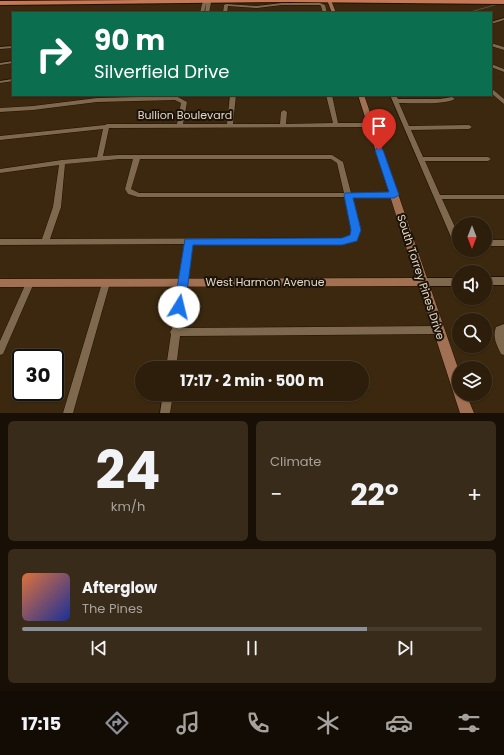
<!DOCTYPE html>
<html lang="en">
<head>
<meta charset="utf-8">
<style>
  body { margin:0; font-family:Poppins,sans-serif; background:#382b19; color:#f1f3f6; height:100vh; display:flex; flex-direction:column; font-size:15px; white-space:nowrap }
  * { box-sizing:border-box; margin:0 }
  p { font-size:13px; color:#a6a29d }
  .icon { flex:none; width:22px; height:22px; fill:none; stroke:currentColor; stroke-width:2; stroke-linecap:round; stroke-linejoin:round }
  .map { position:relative; height:413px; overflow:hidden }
  .side { display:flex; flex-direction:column; gap:8px; padding:8px; background:#181006; flex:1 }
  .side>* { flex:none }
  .top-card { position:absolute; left:12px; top:12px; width:480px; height:84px; border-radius:0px; box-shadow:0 1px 3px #0004,0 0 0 1px #483c2c; background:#0b6e4f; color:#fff; overflow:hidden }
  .needle { width:26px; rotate:180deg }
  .tools { position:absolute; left:452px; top:217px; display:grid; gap:8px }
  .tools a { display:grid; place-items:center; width:40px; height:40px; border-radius:50%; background:#2c1e0b; box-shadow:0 1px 3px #0004,0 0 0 1px #483c2c; font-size:20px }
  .speed { position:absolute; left:12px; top:349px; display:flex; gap:8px; font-size:20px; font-weight:700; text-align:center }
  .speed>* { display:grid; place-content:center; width:52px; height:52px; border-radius:50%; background:#2c1e0b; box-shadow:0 1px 3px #0004,0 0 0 1px #483c2c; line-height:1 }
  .speed .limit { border:2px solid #111; border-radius:6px; background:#fff; color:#111 }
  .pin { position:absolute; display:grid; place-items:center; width:34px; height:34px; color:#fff; margin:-41px -17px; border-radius:50% 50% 50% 0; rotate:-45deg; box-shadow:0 0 4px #0007 }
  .pin .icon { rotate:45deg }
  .me { position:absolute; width:44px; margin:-22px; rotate:9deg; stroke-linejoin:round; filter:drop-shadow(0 0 3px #0008) }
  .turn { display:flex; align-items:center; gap:14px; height:84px; padding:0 16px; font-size:18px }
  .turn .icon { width:52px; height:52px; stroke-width:2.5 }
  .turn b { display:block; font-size:28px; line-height:34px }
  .big { font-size:30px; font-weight:700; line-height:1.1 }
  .side .widget { flex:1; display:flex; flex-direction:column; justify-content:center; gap:6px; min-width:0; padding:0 14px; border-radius:6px; background:#382b19 }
  .side .dial { align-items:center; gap:0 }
  .dial b { font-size:52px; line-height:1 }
  .song { display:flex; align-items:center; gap:12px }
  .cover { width:48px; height:48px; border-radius:6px; background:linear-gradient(135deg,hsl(20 70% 55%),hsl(230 70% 35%)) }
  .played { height:4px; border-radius:2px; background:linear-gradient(90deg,#8c9099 75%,#483c2c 75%) }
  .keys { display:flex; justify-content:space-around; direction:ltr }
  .heat { display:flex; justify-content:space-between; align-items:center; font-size:22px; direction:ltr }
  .side .tiles { flex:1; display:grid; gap:8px; grid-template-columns:1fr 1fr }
  .widget:last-child { grid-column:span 2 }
  .trip { position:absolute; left:135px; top:361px; width:234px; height:40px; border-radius:20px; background:#2c1e0b; box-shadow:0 1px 3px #0004,0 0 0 1px #483c2c; font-weight:700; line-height:40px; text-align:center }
  .dock { display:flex; height:64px; justify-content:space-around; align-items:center; background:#120c04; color:#a6a29d }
  .dock .icon { width:28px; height:28px }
  .dock .current { color:#8c9099 }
  .dock b { font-size:18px; color:#f1f3f6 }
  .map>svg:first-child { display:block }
</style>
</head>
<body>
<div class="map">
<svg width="504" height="413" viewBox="0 0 504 413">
  <rect width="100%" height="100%" fill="#3b280f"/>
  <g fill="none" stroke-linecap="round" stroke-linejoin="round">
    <polyline stroke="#4c573e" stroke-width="1" points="467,13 498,4"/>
    <defs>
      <g id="minor">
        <polygon points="205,0 209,0 208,1 211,3 209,13 205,13 206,3 204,13 200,13 202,4"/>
        <polygon points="282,3 320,3 325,5 327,13 323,13 321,6 320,5 282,5 257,8 228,6 227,13 223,13 224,5 226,4 257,6"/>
        <polygon points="504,18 504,20 491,24 491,22"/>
        <polygon points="491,43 504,47 504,50 491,46"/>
        <polygon points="13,46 13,48 0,49 0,47"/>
        <polygon points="13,61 13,63 0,65 0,63"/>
        <polygon points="491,64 504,69 504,72 491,67"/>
        <polygon points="13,79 13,81 0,83 0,81"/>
        <polygon points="491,88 504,99 504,104 491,93"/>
        <path d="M230 95H236L233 124H280L281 112 284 110 287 112 286 124 333 123 326 95H332L338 123H371L374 125 371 127 109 128 103 156 119 155H332L343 162 351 193H394L397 195 394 197H352L360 230 357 240 342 244H192L181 328 439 326 442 327 444 330 442 333 439 334 180 336 176 368H166L171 334 170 332 172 329 185 244 0 245V239H42L53 207 59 165 0 173V169L62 160 97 157 103 129 0 140V136L105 125 107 124H177L181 103 175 100 97 102 33 110 0 112V108L33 106 97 98 176 96 187 102 183 124H227ZM119 159H133L125 189 128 194 138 197H345L352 230 351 236 342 238 50 239 61 207 65 164ZM140 159H331L337 163 344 193H139L131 189Z"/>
        <path d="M390 95H396L398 99H440L452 97 455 99C444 105 413 103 399 103L409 126 469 125 472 127 469 129 411 130 423 157H488L491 159 488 161H425L440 195H504V199H442L459 236V243L456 242 451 237Z"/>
        <rect x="485" y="240" width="19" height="6"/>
        <polygon points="30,280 33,281 34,283 3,354 0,355 0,341 26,283 27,281"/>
        <polygon points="106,280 109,281 110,283 73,413 63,413 102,283 103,281"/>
        <path d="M504 324V355L501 354C497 345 492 337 496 327Z"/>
        <polygon points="163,394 173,394 170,413 160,413"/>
      </g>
      <g id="tertiary">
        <rect x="485" y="277" width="19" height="8"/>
        <polygon points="423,278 459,278 459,286 423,286 420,285 418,282 420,279"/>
      </g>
      <g id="secondary">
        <polygon points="327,0 331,0 336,13 332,13"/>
        <polygon points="358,95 364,95 459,371 459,394 466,394 474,413 460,413 419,286 0,287 0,279 416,278"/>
      </g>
      <polygon id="primary" points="143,0 504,0 504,4 289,2 0,5 0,1"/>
    </defs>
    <use href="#minor" stroke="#221000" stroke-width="1"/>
    <use href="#tertiary" stroke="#221000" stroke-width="2"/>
    <use href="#secondary" stroke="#221000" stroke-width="1"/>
    <use href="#primary" stroke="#221000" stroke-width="2"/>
    <use href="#minor" fill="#7f694e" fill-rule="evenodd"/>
    <use href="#tertiary" fill="#7f694e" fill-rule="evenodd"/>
    <use href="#secondary" fill="#a27052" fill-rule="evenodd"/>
    <use href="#primary" fill="#c57855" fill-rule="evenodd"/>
  </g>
  <polygon fill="#1a73e8" stroke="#114b97" points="379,147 383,150 399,195 394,198 353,198 361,230 357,241 342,245 193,245 185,307 183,311 179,312 175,311 174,307 185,239 342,238 350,235 351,230 344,195 345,193 389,192 375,150"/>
  <g text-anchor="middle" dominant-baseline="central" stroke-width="4" stroke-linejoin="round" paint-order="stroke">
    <g font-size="11" fill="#e2d6c7" stroke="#1c1308">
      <text x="185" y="115">Bullion Boulevard</text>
      <text transform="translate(421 277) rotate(72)">South Torrey Pines Drive</text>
      <text x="265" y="282">West Harmon Avenue</text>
    </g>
  </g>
</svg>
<div class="tools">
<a><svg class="needle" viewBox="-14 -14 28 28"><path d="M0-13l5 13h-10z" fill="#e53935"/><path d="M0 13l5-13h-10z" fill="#a6a29d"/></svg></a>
<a><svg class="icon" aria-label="sound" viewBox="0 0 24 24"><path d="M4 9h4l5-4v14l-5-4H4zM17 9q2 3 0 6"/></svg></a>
<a><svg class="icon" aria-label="search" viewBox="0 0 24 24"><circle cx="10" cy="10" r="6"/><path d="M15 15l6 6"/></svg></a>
<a><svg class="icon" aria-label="layers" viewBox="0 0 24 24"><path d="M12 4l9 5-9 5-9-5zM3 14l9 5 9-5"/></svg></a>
</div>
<div class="speed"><div class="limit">30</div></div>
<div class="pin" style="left:379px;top:150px;background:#d93025"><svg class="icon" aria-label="arrive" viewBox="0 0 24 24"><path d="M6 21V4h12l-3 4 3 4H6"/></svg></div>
<svg class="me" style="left:179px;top:307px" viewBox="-20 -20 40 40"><circle r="19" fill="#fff"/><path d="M0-13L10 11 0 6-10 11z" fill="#1a73e8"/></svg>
<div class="trip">17:17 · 2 min · 500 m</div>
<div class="top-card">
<div class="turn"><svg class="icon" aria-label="right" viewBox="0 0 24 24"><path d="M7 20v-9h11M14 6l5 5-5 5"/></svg><div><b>90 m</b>Silverfield Drive</div></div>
</div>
</div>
<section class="side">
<div class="tiles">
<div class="widget dial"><b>24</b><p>km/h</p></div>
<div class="widget"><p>Climate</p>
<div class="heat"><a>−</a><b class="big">22°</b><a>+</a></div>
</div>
<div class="widget">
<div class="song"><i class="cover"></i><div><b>Afterglow</b><p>The Pines</p></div></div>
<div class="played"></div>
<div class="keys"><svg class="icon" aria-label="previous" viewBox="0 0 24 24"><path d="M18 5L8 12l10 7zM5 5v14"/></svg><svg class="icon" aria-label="pause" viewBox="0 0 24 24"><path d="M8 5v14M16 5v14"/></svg><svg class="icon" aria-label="next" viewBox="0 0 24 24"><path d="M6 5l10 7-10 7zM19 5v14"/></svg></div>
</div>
</div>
</section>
<nav class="dock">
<b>17:15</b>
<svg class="icon current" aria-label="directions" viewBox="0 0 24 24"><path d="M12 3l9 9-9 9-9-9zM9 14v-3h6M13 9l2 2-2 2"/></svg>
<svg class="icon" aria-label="music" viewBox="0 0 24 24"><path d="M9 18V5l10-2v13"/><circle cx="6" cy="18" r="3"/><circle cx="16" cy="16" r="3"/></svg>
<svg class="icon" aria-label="phone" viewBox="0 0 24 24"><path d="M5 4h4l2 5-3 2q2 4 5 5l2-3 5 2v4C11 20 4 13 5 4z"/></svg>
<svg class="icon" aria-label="climate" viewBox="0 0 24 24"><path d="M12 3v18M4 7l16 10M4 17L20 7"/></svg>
<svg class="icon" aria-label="car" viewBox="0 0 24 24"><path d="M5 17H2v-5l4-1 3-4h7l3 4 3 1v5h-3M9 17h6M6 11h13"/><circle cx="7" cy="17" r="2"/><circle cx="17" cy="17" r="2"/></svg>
<svg class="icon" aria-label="filters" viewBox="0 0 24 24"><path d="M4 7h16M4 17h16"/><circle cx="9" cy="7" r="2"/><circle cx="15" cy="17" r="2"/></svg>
</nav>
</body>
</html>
